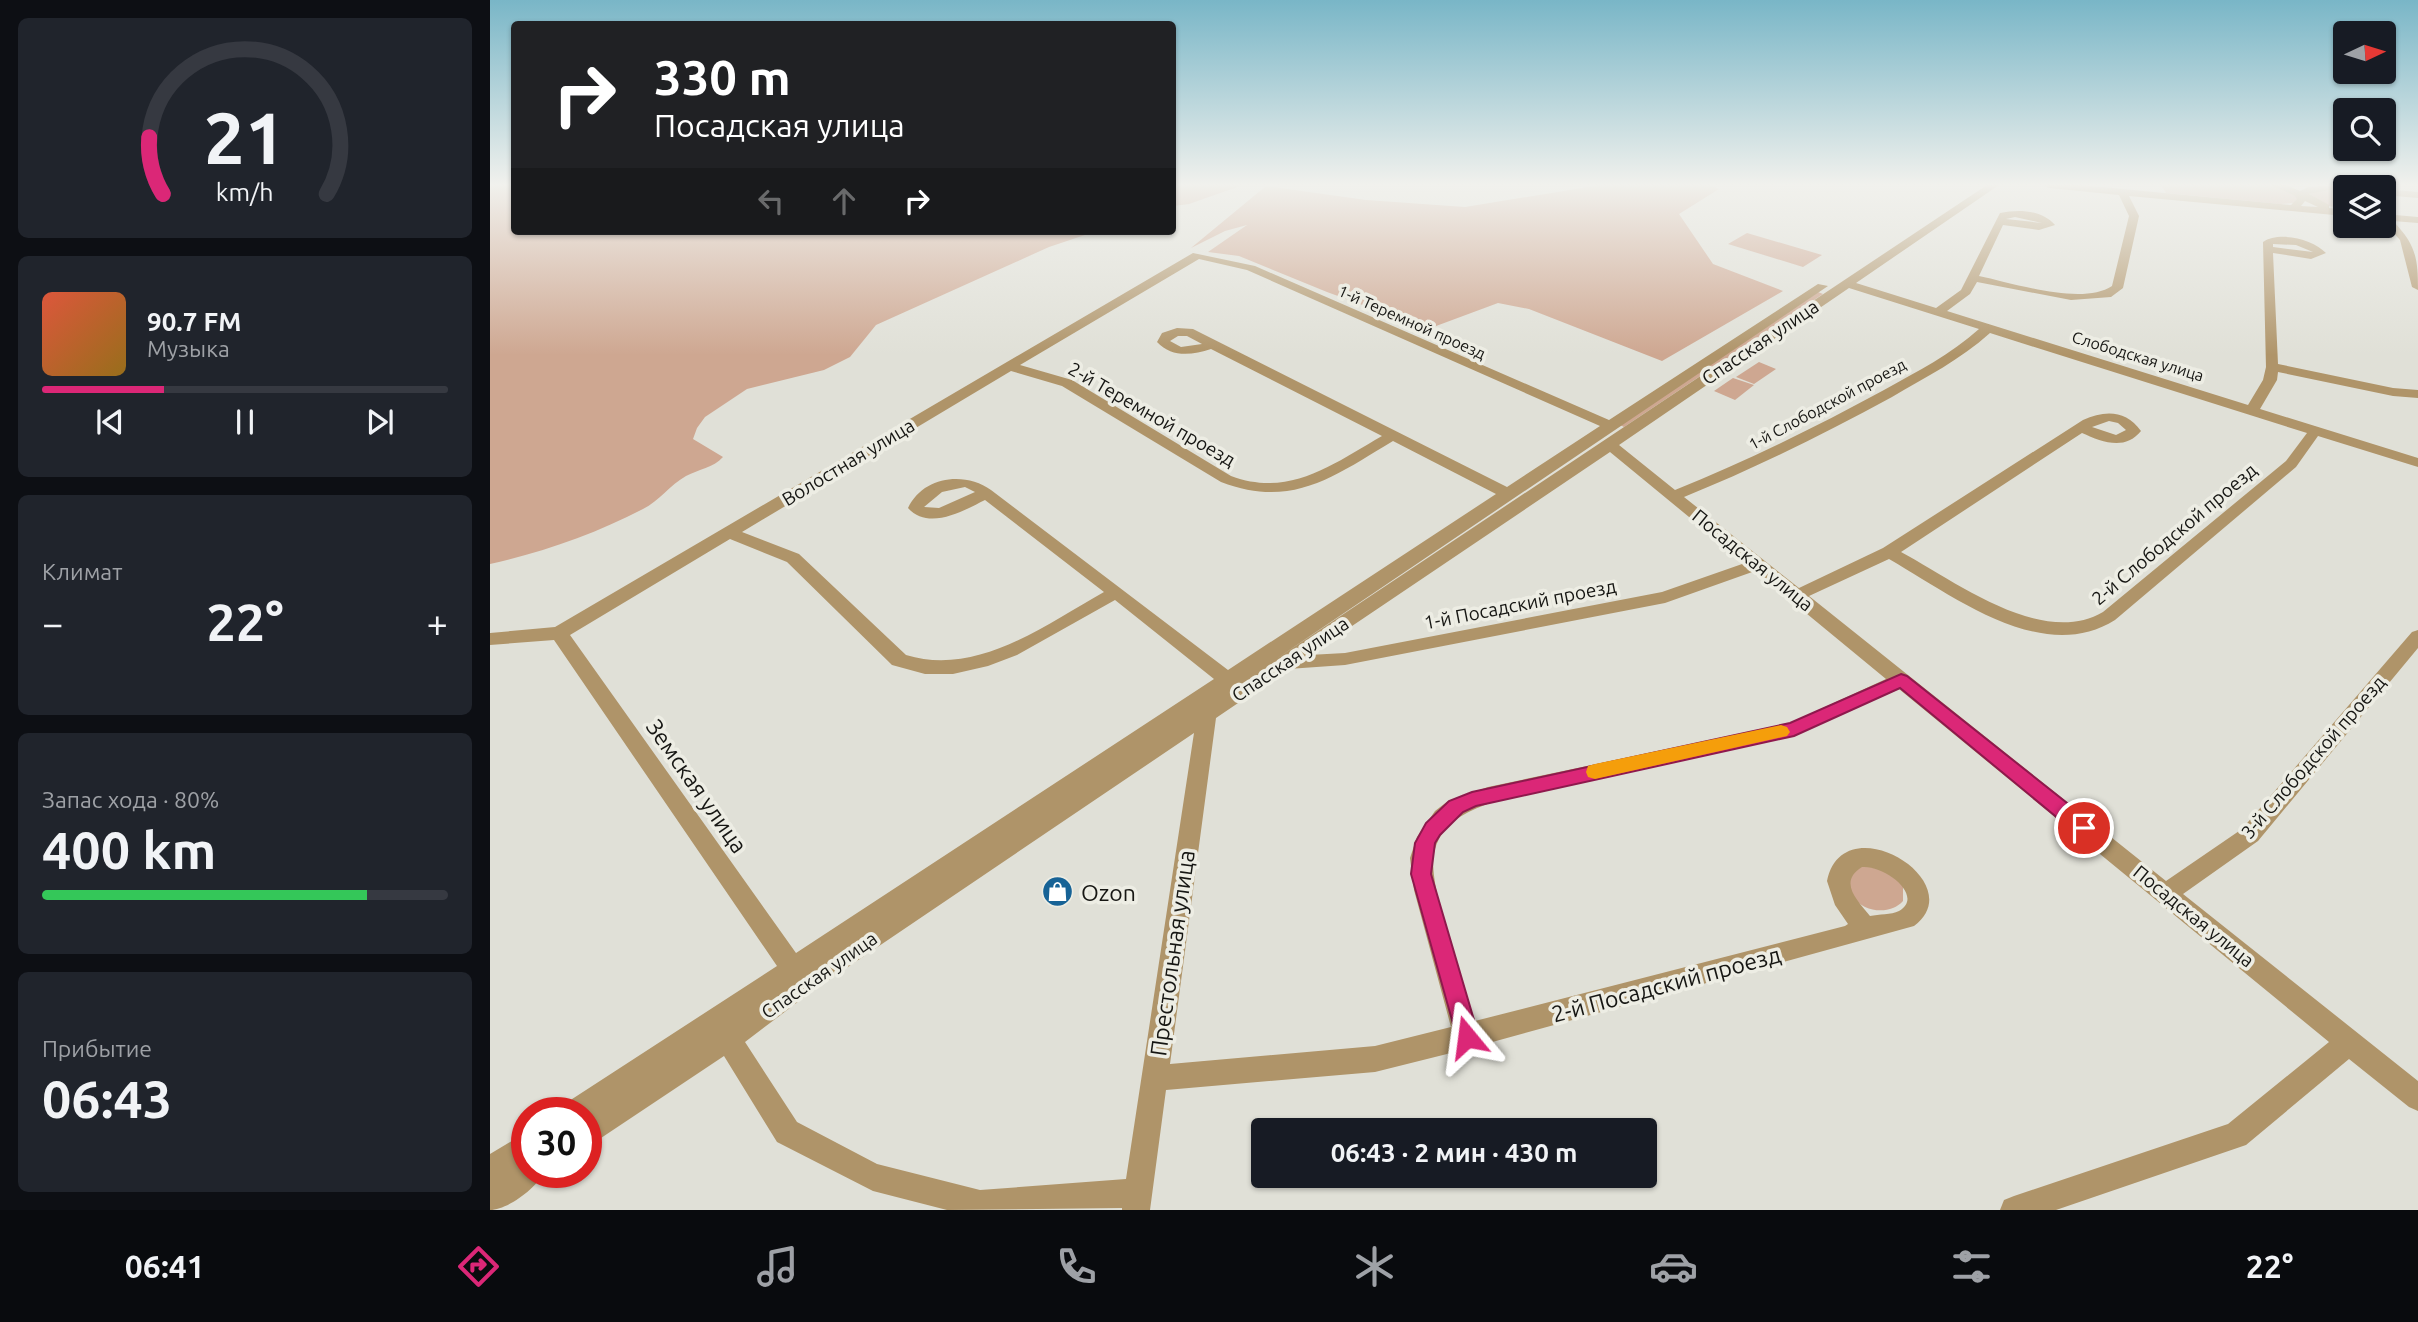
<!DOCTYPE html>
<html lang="ru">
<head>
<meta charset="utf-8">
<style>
  body { margin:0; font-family:Ubuntu,sans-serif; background:#20242c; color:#f1f3f6; height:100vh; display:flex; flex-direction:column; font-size:26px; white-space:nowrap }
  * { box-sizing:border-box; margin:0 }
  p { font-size:23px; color:#9ea1a6 }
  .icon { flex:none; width:38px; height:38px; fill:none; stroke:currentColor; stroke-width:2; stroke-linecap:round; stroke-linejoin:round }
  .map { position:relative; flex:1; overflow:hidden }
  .side { display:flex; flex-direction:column; gap:18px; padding:18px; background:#0d0f14; width:490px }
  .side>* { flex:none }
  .hud { position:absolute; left:21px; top:21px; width:665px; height:214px; border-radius:7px; box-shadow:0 2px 5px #0004; background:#202124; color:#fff; overflow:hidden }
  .needle { width:46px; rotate:86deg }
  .buttons { position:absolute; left:1843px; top:21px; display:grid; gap:14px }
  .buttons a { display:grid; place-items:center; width:63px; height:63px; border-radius:7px; background:#171b24; box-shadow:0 2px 5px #0004; font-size:35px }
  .speed { position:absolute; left:21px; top:1097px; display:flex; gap:14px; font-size:35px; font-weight:700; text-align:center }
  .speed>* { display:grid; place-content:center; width:91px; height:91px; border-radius:50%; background:#171b24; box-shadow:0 2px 5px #0004; line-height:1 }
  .speed .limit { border:10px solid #d22; background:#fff; color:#111 }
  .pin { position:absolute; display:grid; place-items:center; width:60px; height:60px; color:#fff; margin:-30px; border:4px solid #fff; border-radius:50%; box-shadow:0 2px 7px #0007 }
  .me { position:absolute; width:77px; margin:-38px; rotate:344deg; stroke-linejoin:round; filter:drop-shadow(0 0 5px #0008) }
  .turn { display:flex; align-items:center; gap:24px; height:147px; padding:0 28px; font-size:32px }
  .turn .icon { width:91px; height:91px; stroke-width:2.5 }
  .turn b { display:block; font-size:49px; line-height:60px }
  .lanes { display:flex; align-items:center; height:66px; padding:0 28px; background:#0003; justify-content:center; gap:35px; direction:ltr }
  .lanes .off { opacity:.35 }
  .big { font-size:52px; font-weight:600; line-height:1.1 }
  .side .widget { flex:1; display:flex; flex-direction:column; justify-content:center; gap:10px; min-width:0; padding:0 24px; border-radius:10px; background:#20242c }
  .side .dial { align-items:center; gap:0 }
  .dial svg { height:182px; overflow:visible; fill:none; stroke:#363941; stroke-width:7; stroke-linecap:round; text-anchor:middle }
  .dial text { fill:#f1f3f6; stroke:none }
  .song { display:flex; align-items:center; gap:21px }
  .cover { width:84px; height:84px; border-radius:10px; background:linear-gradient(135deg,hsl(10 70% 55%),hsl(40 70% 35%)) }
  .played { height:7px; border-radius:4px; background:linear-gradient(90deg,#db2777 30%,#363941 30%) }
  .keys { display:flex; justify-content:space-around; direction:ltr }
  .heat { display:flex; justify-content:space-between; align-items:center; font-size:38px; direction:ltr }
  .charge { height:10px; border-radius:5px; background:linear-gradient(90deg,#34c759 80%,#363941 0) }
  .trip { position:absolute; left:761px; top:1118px; width:406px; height:70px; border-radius:7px; background:#171b24; box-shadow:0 2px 5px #0004; font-weight:600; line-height:70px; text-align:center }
  .tab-bar { display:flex; height:112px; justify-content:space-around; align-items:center; background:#090b0e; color:#9ea1a6 }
  .tab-bar .icon { width:49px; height:49px }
  .tab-bar .current { color:#db2777 }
  .tab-bar b { font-size:32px; color:#f1f3f6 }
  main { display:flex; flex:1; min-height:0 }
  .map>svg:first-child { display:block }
</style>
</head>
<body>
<main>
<section class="side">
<div class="widget dial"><svg viewBox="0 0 100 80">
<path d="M14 69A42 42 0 1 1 86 69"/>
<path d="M14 69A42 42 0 0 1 8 44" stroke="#db2777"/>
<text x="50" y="56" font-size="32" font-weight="700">21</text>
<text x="50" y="72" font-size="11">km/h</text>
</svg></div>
<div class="widget">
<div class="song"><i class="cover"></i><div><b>90.7 FM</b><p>Музыка</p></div></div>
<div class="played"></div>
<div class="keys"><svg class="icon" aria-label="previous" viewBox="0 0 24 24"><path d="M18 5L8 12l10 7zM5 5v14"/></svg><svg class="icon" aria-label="pause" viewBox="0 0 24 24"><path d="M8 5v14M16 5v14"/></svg><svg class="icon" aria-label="next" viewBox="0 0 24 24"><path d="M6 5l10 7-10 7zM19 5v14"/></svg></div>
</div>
<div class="widget"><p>Климат</p>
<div class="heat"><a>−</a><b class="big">22°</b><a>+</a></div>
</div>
<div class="widget"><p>Запас хода · 80%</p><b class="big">400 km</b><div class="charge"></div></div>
<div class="widget"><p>Прибытие</p><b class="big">06:43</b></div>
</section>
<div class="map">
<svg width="1928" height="1210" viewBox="0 0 1928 1210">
  <rect width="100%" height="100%" fill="#e0e0d7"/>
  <g fill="#cea791">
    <path d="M0 185H24V231H607L559 247 386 325 360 357 334 370 257 389 215 417 207 428 203 439 233 457C223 468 209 469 196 476 180 485 169 501 153 509 105 534 53 552 0 564Z"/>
    <polygon points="683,185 753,185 699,204 683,206"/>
    <polygon points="1110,185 1219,185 1229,189 1189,214 1223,264 1293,291 1172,361 1039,309 1008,303 938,329 837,292 749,256 718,252 757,225 735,231 701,248 776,186 876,200 975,207"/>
    <polygon points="1671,185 1784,185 1808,197 1805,203 1790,204 1676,193"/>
    <polygon points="1838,188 1855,192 1855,209 1839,206 1819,195 1829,189 1840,190"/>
    <polygon points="1257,233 1332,255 1313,267 1238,244"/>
    <polygon points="1328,292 1333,294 1134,427 1128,424"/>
    <polygon points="1269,362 1286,369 1264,384 1246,377"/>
    <polygon points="1243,378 1264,385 1245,400 1224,391"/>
    <path d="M1365 865H1390L1413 885V901C1401 915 1374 913 1363 897 1360 891 1358 882 1356 875Z"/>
  </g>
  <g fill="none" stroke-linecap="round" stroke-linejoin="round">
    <g fill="#af9469" fill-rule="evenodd">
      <path d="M1497 185H1509L1366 283 1446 308 1471 290 1510 213C1529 209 1552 210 1565 225L1549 230 1513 225 1489 276C1523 283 1592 306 1622 286L1639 216 1629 195 1559 188 1554 185H1591L1801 205 1807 199 1805 196 1782 185H1796L1810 191 1818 187 1846 185 1845 189 1819 194 1839 205V208L1855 210V216L1639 196 1649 216 1633 288 1621 297 1581 300 1487 282 1480 294 1457 311 1758 405 1773 380 1776 367 1773 242C1789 231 1823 239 1836 253L1821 259 1783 253 1788 364 1903 388 1928 390V398L1903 396 1788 372 1787 380 1770 409 1928 458V467L1828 436 1806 467 1625 620C1552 666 1462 595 1399 559L1319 596 1676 881 1752 829 1922 632 1928 630V648L1768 841 1693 894 1928 1081V1111L1919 1107 1859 1059 1756 1145 1566 1210H1510L1514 1200 1524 1196 1738 1124 1839 1042 1409 689 1304 736 1000 803C976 812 953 822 945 849 934 879 975 986 985 1021L1355 926 1358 924 1345 905 1337 881C1353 803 1483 882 1424 926L977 1049 885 1072 676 1090 660 1210H632V1208L457 1210 383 1191 287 1142 234 1056 96 1148V1113H72L76 1103 287 966 64 640 0 645V633L65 627 703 253 765 266 1119 420 1328 284 1338 286 786 659ZM1815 201 1828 207 1811 206ZM1525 217 1552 223 1516 219ZM1783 244 1806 245 1823 252 1783 247ZM709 259 757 270 1110 426 1017 487 703 329 687 328 672 333 667 342C682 358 702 355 721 349L892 436C843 464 800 498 741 476L582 380 530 365ZM1359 288 1489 329C1460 355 1428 371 1394 390 1326 427 1257 461 1185 490L1129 445ZM1500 333 1817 433 1796 461 1613 612C1552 648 1465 581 1411 552L1592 433C1612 442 1635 451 1651 431 1636 410 1615 410 1593 420L1393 548 1309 588 1194 497C1266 468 1334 434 1402 397 1436 377 1470 360 1500 333ZM688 336H697L712 344 691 347 680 341ZM521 371 572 386 731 482C802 509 843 477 903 441L1006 494 738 670 501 490C475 471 433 476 418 508 439 531 473 511 495 500L614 592C555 625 487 677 416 655L309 554 252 532ZM1619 421 1628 423 1636 430 1626 435 1602 427ZM1120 452 1255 563 1172 592 855 653 819 655ZM475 487 485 492 449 508 434 507 452 492ZM240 539 297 562 402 665 435 674H463L498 666 527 655 625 600 724 679 306 953 80 635ZM1265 571 1396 679 1300 723 998 787 958 801 945 811 927 837 920 858 924 890 961 1027 885 1046 680 1064 726 718 798 669 855 665 1175 603ZM704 733 636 1179 490 1190 387 1164 307 1122 255 1042 321 992ZM1372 867C1395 865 1435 896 1409 911 1401 915 1389 914 1380 916 1367 900 1348 882 1372 867Z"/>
      <polygon points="1894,189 1928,192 1928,198 1894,195"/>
      <path d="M1894 214 1928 217V223L1903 221C1926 245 1928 258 1928 290L1922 287 1910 240 1894 222Z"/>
      <path d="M37 1132V1172H54C47 1188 17 1210 0 1210V1154Z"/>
    </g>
  </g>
  <linearGradient id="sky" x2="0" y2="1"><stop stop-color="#79b6c7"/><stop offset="0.52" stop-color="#f1f1ed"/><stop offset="1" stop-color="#f1f1ed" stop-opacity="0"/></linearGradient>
  <rect width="1928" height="355" fill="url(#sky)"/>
  <polygon fill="#db2777" stroke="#8e194d" stroke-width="2" points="1411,674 1417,676 1601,822 1604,828 1601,834 1594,836 1587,834 1410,688 1304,736 986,806 973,812 950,835 945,843 941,874 989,1037 985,1045 977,1048 969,1045 921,874 925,843 936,823 959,801 982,792 1300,723"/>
  <polygon fill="#f59e0b" points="1291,725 1297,727 1300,732 1297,736 1105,779 1098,777 1096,772 1098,766 1105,764"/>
  <defs>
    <symbol id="shop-disc" viewBox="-11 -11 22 22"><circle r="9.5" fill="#176396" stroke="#edede4"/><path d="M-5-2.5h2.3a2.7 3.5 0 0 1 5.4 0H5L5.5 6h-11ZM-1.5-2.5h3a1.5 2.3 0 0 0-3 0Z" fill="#fff"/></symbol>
  </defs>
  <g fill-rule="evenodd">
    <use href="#shop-disc" x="550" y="874" width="35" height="35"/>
  </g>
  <g text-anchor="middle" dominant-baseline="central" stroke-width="7" stroke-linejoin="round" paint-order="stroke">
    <g font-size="16" fill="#161613" stroke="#edede4">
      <text transform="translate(922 322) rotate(24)">1-й Теремной проезд</text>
      <text transform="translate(1648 356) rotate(17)">Слободская улица</text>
      <text transform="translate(1337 404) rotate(-28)">1-й Слободской проезд</text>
    </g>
    <g font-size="19" fill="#161613" stroke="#edede4">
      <text transform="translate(1270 342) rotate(-34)">Спасская улица</text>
      <text transform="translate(662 414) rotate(30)">2-й Теремной проезд</text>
      <text transform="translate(358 462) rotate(-31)">Волостная улица</text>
      <text transform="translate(1684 534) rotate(-40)">2-й Слободской проезд</text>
      <text transform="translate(1263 560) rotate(39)">Посадская улица</text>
      <text transform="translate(1030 604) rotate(-11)">1-й Посадский проезд</text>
      <text transform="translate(800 659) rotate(-34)">Спасская улица</text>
      <text transform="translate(1823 757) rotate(-49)">3-й Слободской проезд</text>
      <text transform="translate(1704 916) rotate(39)">Посадская улица</text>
      <text transform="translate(329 975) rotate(-35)">Спасская улица</text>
    </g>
    <g font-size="23" fill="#161613" stroke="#edede4">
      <text transform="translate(207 786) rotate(55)">Земская улица</text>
      <text transform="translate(682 953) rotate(-82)">Престольная улица</text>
      <text transform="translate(1176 984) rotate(-15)">2-й Посадский проезд</text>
    </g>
    <g font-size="23" fill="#161613" stroke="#edede4" text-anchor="start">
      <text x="591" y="892">Ozon</text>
    </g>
  </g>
</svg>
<div class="buttons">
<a><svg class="needle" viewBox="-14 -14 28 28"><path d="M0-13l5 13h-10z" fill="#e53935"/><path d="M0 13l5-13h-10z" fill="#9ea1a6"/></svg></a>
<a><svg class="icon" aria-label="search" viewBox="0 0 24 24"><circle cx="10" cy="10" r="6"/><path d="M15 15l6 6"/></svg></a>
<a><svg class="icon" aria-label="layers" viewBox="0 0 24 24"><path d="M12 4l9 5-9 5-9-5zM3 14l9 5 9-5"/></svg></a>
</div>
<div class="speed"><div class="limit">30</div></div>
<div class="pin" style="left:1594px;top:828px;background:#d93025"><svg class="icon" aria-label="arrive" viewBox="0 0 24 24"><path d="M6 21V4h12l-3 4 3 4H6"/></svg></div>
<svg class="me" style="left:977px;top:1037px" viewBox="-20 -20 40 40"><path d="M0-17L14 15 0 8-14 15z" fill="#db2777" stroke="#fff" stroke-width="4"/></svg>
<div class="trip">06:43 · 2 мин · 430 m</div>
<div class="hud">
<div class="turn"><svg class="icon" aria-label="right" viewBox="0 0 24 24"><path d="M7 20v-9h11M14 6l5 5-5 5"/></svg><div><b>330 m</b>Посадская улица</div></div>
<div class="lanes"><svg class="icon off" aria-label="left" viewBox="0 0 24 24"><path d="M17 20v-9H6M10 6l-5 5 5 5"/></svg><svg class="icon off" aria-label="ahead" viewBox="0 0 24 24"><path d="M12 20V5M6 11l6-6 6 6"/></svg><svg class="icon" aria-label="right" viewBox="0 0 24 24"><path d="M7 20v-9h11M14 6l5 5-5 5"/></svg></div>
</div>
</div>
</main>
<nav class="tab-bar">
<b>06:41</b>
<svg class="icon current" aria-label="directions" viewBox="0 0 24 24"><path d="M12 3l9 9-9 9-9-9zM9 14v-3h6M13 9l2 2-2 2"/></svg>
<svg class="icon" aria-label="music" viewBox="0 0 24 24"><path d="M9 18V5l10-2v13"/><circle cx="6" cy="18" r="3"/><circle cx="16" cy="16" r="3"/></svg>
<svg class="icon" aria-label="phone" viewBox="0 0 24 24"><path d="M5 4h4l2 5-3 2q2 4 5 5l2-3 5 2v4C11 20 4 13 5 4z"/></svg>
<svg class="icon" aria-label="climate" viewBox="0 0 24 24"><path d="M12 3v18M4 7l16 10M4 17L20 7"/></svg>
<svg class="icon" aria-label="car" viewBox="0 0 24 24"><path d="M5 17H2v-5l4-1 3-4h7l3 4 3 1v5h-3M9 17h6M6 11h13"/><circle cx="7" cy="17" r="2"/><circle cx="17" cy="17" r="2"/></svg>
<svg class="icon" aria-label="filters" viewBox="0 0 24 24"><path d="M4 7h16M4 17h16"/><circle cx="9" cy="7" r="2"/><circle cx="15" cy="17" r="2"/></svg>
<b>22°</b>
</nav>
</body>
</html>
